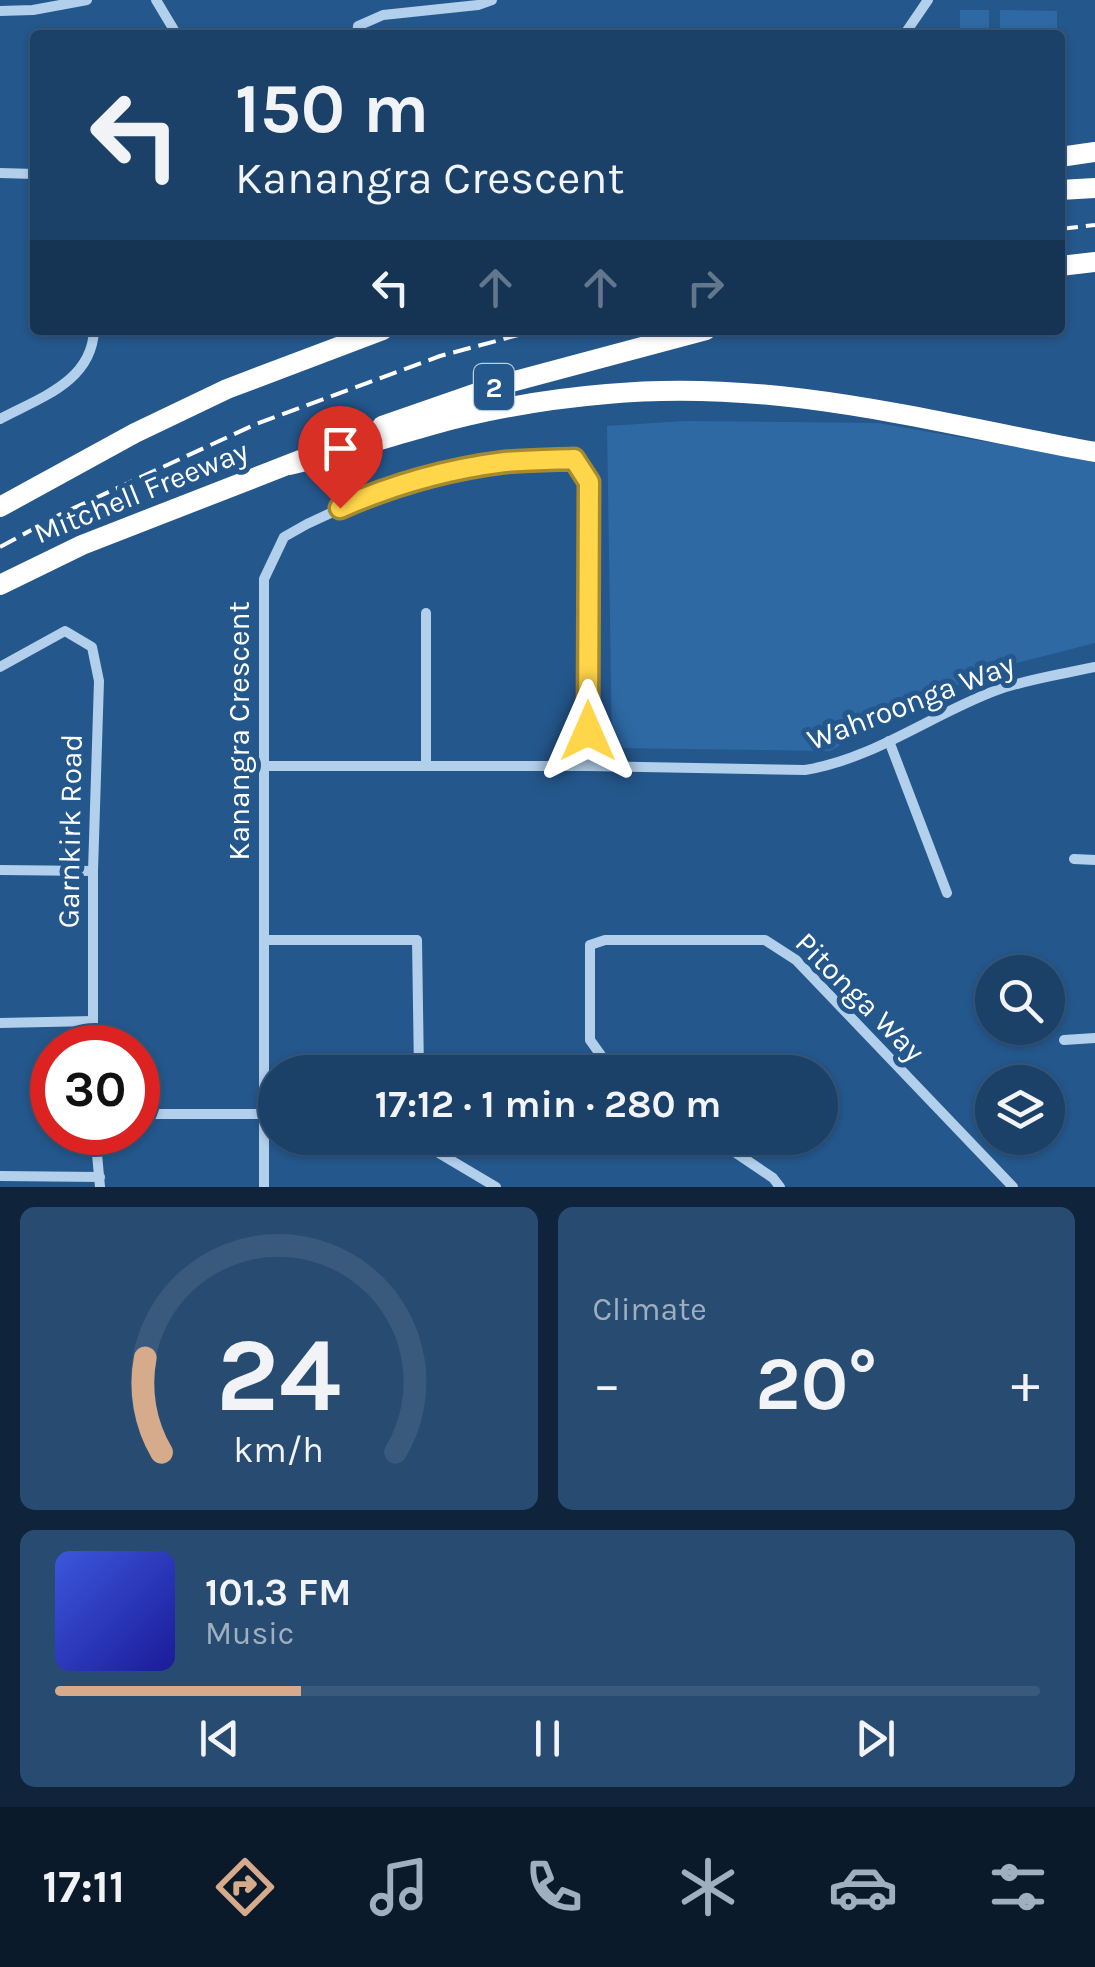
<!DOCTYPE html>
<html lang="en">
<head>
<meta charset="utf-8">
<style>
  body { margin:0; font-family:Karla,sans-serif; background:#284c71; color:#f1f3f6; height:100vh; display:flex; flex-direction:column; font-size:38px; white-space:nowrap }
  * { box-sizing:border-box; margin:0 }
  p { font-size:32px; color:#a0afc0 }
  .icon { flex:none; width:55px; height:55px; fill:none; stroke:currentColor; stroke-width:2; stroke-linecap:round; stroke-linejoin:round }
  .map { position:relative; height:1187px; overflow:hidden }
  .side { display:flex; flex-direction:column; gap:20px; padding:20px; background:#0f243a; flex:1 }
  .side>* { flex:none }
  .top-card { position:absolute; left:30px; top:30px; width:1035px; height:305px; border-radius:10px; box-shadow:0 2px 8px #0004,0 0 0 2px #395a7d; background:#1b4169; color:#f1f3f6; overflow:hidden }
  .controls { position:absolute; left:975px; top:955px; display:grid; gap:20px }
  .controls a { display:grid; place-items:center; width:90px; height:90px; border-radius:50%; background:#1b4169; box-shadow:0 2px 8px #0004,0 0 0 2px #395a7d; font-size:50px }
  .speed { position:absolute; left:30px; top:1025px; display:flex; gap:20px; font-size:50px; font-weight:700; text-align:center }
  .speed>* { display:grid; place-content:center; width:130px; height:130px; border-radius:50%; background:#1b4169; box-shadow:0 2px 8px #0004,0 0 0 2px #395a7d; line-height:1 }
  .speed .limit { border:15px solid #d22; background:#fff; color:#111 }
  .pin { position:absolute; display:grid; place-items:center; width:85px; height:85px; color:#fff; margin:-102px -42px; border-radius:50% 50% 50% 0; rotate:-45deg; box-shadow:0 0 10px #0007 }
  .pin .icon { rotate:45deg }
  .me { position:absolute; width:110px; margin:-55px; rotate:0deg; stroke-linejoin:round; filter:drop-shadow(0 0 8px #0008) }
  .turn { display:flex; align-items:center; gap:35px; height:210px; padding:0 40px; font-size:45px }
  .turn .icon { width:130px; height:130px; stroke-width:2.5 }
  .turn b { display:block; font-size:70px; line-height:85px }
  .lanes { display:flex; align-items:center; height:95px; padding:0 40px; background:#0003; justify-content:center; gap:50px; direction:ltr }
  .lanes .off { opacity:.35 }
  .big { font-size:75px; font-weight:700; line-height:1.1 }
  .side .tile { flex:1; display:flex; flex-direction:column; justify-content:center; gap:15px; min-width:0; padding:0 35px; border-radius:15px; background:#284c71 }
  .side .dial { align-items:center; gap:0 }
  .dial svg { height:260px; overflow:visible; fill:none; stroke:#395a7d; stroke-width:7; stroke-linecap:round; text-anchor:middle }
  .dial text { fill:#f1f3f6; stroke:none }
  .song { display:flex; align-items:center; gap:30px }
  .cover { width:120px; height:120px; border-radius:15px; background:linear-gradient(135deg,hsl(230 70% 55%),hsl(240 70% 35%)) }
  .played { height:10px; border-radius:5px; background:linear-gradient(90deg,#d6ab8b 25%,#395a7d 25%) }
  .keys { display:flex; justify-content:space-around; direction:ltr }
  .heat { display:flex; justify-content:space-between; align-items:center; font-size:55px; direction:ltr }
  .side .tiles { flex:1; display:grid; gap:20px; grid-template-columns:1fr 1fr }
  .tile:last-child { grid-column:span 2 }
  .trip { position:absolute; left:258px; top:1055px; width:580px; height:100px; border-radius:50px; background:#1b4169; box-shadow:0 2px 8px #0004,0 0 0 2px #395a7d; font-weight:700; line-height:100px; text-align:center }
  .dock { display:flex; height:160px; justify-content:space-around; align-items:center; background:#0b1a2a; color:#a0afc0 }
  .dock .icon { width:70px; height:70px }
  .dock .selected { color:#d6ab8b }
  .dock b { font-size:45px; color:#f1f3f6 }
  .map>svg:first-child { display:block }
</style>
</head>
<body>
<div class="map">
<svg width="1095" height="1187" viewBox="0 0 1095 1187">
  <rect width="100%" height="100%" fill="#24578c"/>
  <g fill="#2e69a4">
    <rect x="960" y="10" width="29" height="25"/>
    <polygon points="1000,10 1057,11 1057,35 1000,35"/>
    <polygon points="686,421 878,423 1095,461 1095,643 986,671 869,729 830,751 612,748 607,426"/>
  </g>
  <g fill="none" stroke-linecap="round" stroke-linejoin="round">
    <g stroke="#b2cfeb" stroke-width="10">
      <polyline points="156,0 177,35"/>
      <polyline points="0,11 33,10 87,0"/>
      <polyline points="357,35 358,26 383,15 478,5 492,0"/>
      <polyline points="904,35 928,0"/>
      <polyline points="0,173 35,174"/>
      <path d="M0 419C39 398 92 382 94 330"/>
      <polyline points="426,613 426,766"/>
      <polyline points="0,667 65,631 92,647 99,681 93,871 93,1048"/>
      <polyline points="889,741 947,893"/>
      <path d="M264 766H588L805 770C874 759 932 714 997 690 1028 679 1063 674 1095 667"/>
      <polyline points="1074,859 1095,860"/>
      <polyline points="0,870 93,871"/>
      <polyline points="264,940 417,940 419,1072"/>
      <polyline points="0,1023 93,1021"/>
      <polyline points="1064,1040 1095,1038"/>
      <polyline points="617,1072 610,1068 590,1040 590,945 605,940 765,940 796,960 1013,1187"/>
      <polyline points="138,1114 264,1114"/>
      <polyline points="95,1132 100,1187"/>
      <polyline points="426,1138 432,1149 496,1187"/>
      <polyline points="714,1138 773,1178 780,1187"/>
      <polyline points="0,1176 100,1177"/>
      <polyline points="264,1187 264,579 284,537 307,524 374,493 450,472 506,462 575,459 589,482 588,766"/>
    </g>
    <g stroke="#fff" stroke-width="20">
      <polyline points="1060,157 1095,152"/>
      <polyline points="1060,190 1095,188"/>
      <polyline points="1060,266 1095,262"/>
      <polyline points="382,426 500,385 706,330"/>
      <path d="M289 465C336 454 381 439 428 426 485 410 547 399 607 394 777 378 930 422 1095 452"/>
      <polyline points="0,507 135,433 227,389 383,330"/>
      <polyline points="0,585 82,545 300,460"/>
    </g>
    <g stroke="#fff" stroke-width="4" stroke-dasharray="18 8" stroke-linecap="butt">
      <polyline points="1060,229 1095,225"/>
      <polyline points="0,547 61,514 256,424 440,356 537,330"/>
    </g>
  </g>
  <g fill="none" stroke-linecap="round" stroke-linejoin="round">
    <defs>
      <path id="route" d="M340 508C392 485 448 469 505 462 528 460 551 460 574 459L589 482 588 731"/>
    </defs>
    <use href="#route" stroke="#a68a30" stroke-width="25"/>
    <use href="#route" stroke="#ffd54a" stroke-width="18"/>
  </g>
  <g text-anchor="middle" dominant-baseline="central" stroke-width="10" stroke-linejoin="round" paint-order="stroke">
    <rect fill="#24578c" stroke="#bdcddc" stroke-width="2.5" x="474" y="364" width="40" height="46" rx="8"/>
    <g font-size="28" font-weight="bold" fill="#fff">
      <text x="494" y="387">2</text>
    </g>
    <g font-size="30" fill="#fff" stroke="#24578c">
      <text transform="translate(141 492) rotate(-22)">Mitchell Freeway</text>
      <text transform="translate(911 702) rotate(-21)">Wahroonga Way</text>
      <text transform="translate(239 731) rotate(-90)">Kanangra Crescent</text>
      <text transform="translate(70 831) rotate(-89)">Garnkirk Road</text>
      <text transform="translate(860 997) rotate(45)">Pitonga Way</text>
    </g>
  </g>
</svg>
<div class="controls">
<a><svg class="icon" aria-label="search" viewBox="0 0 24 24"><circle cx="10" cy="10" r="6"/><path d="M15 15l6 6"/></svg></a>
<a><svg class="icon" aria-label="layers" viewBox="0 0 24 24"><path d="M12 4l9 5-9 5-9-5zM3 14l9 5 9-5"/></svg></a>
</div>
<div class="speed"><div class="limit">30</div></div>
<div class="pin" style="left:340px;top:508px;background:#d93025"><svg class="icon" aria-label="arrive" viewBox="0 0 24 24"><path d="M6 21V4h12l-3 4 3 4H6"/></svg></div>
<svg class="me" style="left:588px;top:731px" viewBox="-20 -20 40 40"><path d="M0-17L14 15 0 8-14 15z" fill="#ffd54a" stroke="#fff" stroke-width="4"/></svg>
<div class="trip">17:12 · 1 min · 280 m</div>
<div class="top-card">
<div class="turn"><svg class="icon" aria-label="left" viewBox="0 0 24 24"><path d="M17 20v-9H6M10 6l-5 5 5 5"/></svg><div><b>150 m</b>Kanangra Crescent</div></div>
<div class="lanes"><svg class="icon" aria-label="left" viewBox="0 0 24 24"><path d="M17 20v-9H6M10 6l-5 5 5 5"/></svg><svg class="icon off" aria-label="ahead" viewBox="0 0 24 24"><path d="M12 20V5M6 11l6-6 6 6"/></svg><svg class="icon off" aria-label="ahead" viewBox="0 0 24 24"><path d="M12 20V5M6 11l6-6 6 6"/></svg><svg class="icon off" aria-label="right" viewBox="0 0 24 24"><path d="M7 20v-9h11M14 6l5 5-5 5"/></svg></div>
</div>
</div>
<section class="side">
<div class="tiles">
<div class="tile dial"><svg viewBox="0 0 100 80">
<path d="M14 69A42 42 0 1 1 86 69"/>
<path d="M14 69A42 42 0 0 1 9 40" stroke="#d6ab8b"/>
<text x="50" y="56" font-size="32" font-weight="700">24</text>
<text x="50" y="72" font-size="11">km/h</text>
</svg></div>
<div class="tile"><p>Climate</p>
<div class="heat"><a>−</a><b class="big">20°</b><a>+</a></div>
</div>
<div class="tile">
<div class="song"><i class="cover"></i><div><b>101.3 FM</b><p>Music</p></div></div>
<div class="played"></div>
<div class="keys"><svg class="icon" aria-label="previous" viewBox="0 0 24 24"><path d="M18 5L8 12l10 7zM5 5v14"/></svg><svg class="icon" aria-label="pause" viewBox="0 0 24 24"><path d="M8 5v14M16 5v14"/></svg><svg class="icon" aria-label="next" viewBox="0 0 24 24"><path d="M6 5l10 7-10 7zM19 5v14"/></svg></div>
</div>
</div>
</section>
<nav class="dock">
<b>17:11</b>
<svg class="icon selected" aria-label="directions" viewBox="0 0 24 24"><path d="M12 3l9 9-9 9-9-9zM9 14v-3h6M13 9l2 2-2 2"/></svg>
<svg class="icon" aria-label="music" viewBox="0 0 24 24"><path d="M9 18V5l10-2v13"/><circle cx="6" cy="18" r="3"/><circle cx="16" cy="16" r="3"/></svg>
<svg class="icon" aria-label="phone" viewBox="0 0 24 24"><path d="M5 4h4l2 5-3 2q2 4 5 5l2-3 5 2v4C11 20 4 13 5 4z"/></svg>
<svg class="icon" aria-label="climate" viewBox="0 0 24 24"><path d="M12 3v18M4 7l16 10M4 17L20 7"/></svg>
<svg class="icon" aria-label="car" viewBox="0 0 24 24"><path d="M5 17H2v-5l4-1 3-4h7l3 4 3 1v5h-3M9 17h6M6 11h13"/><circle cx="7" cy="17" r="2"/><circle cx="17" cy="17" r="2"/></svg>
<svg class="icon" aria-label="filters" viewBox="0 0 24 24"><path d="M4 7h16M4 17h16"/><circle cx="9" cy="7" r="2"/><circle cx="15" cy="17" r="2"/></svg>
</nav>
</body>
</html>
